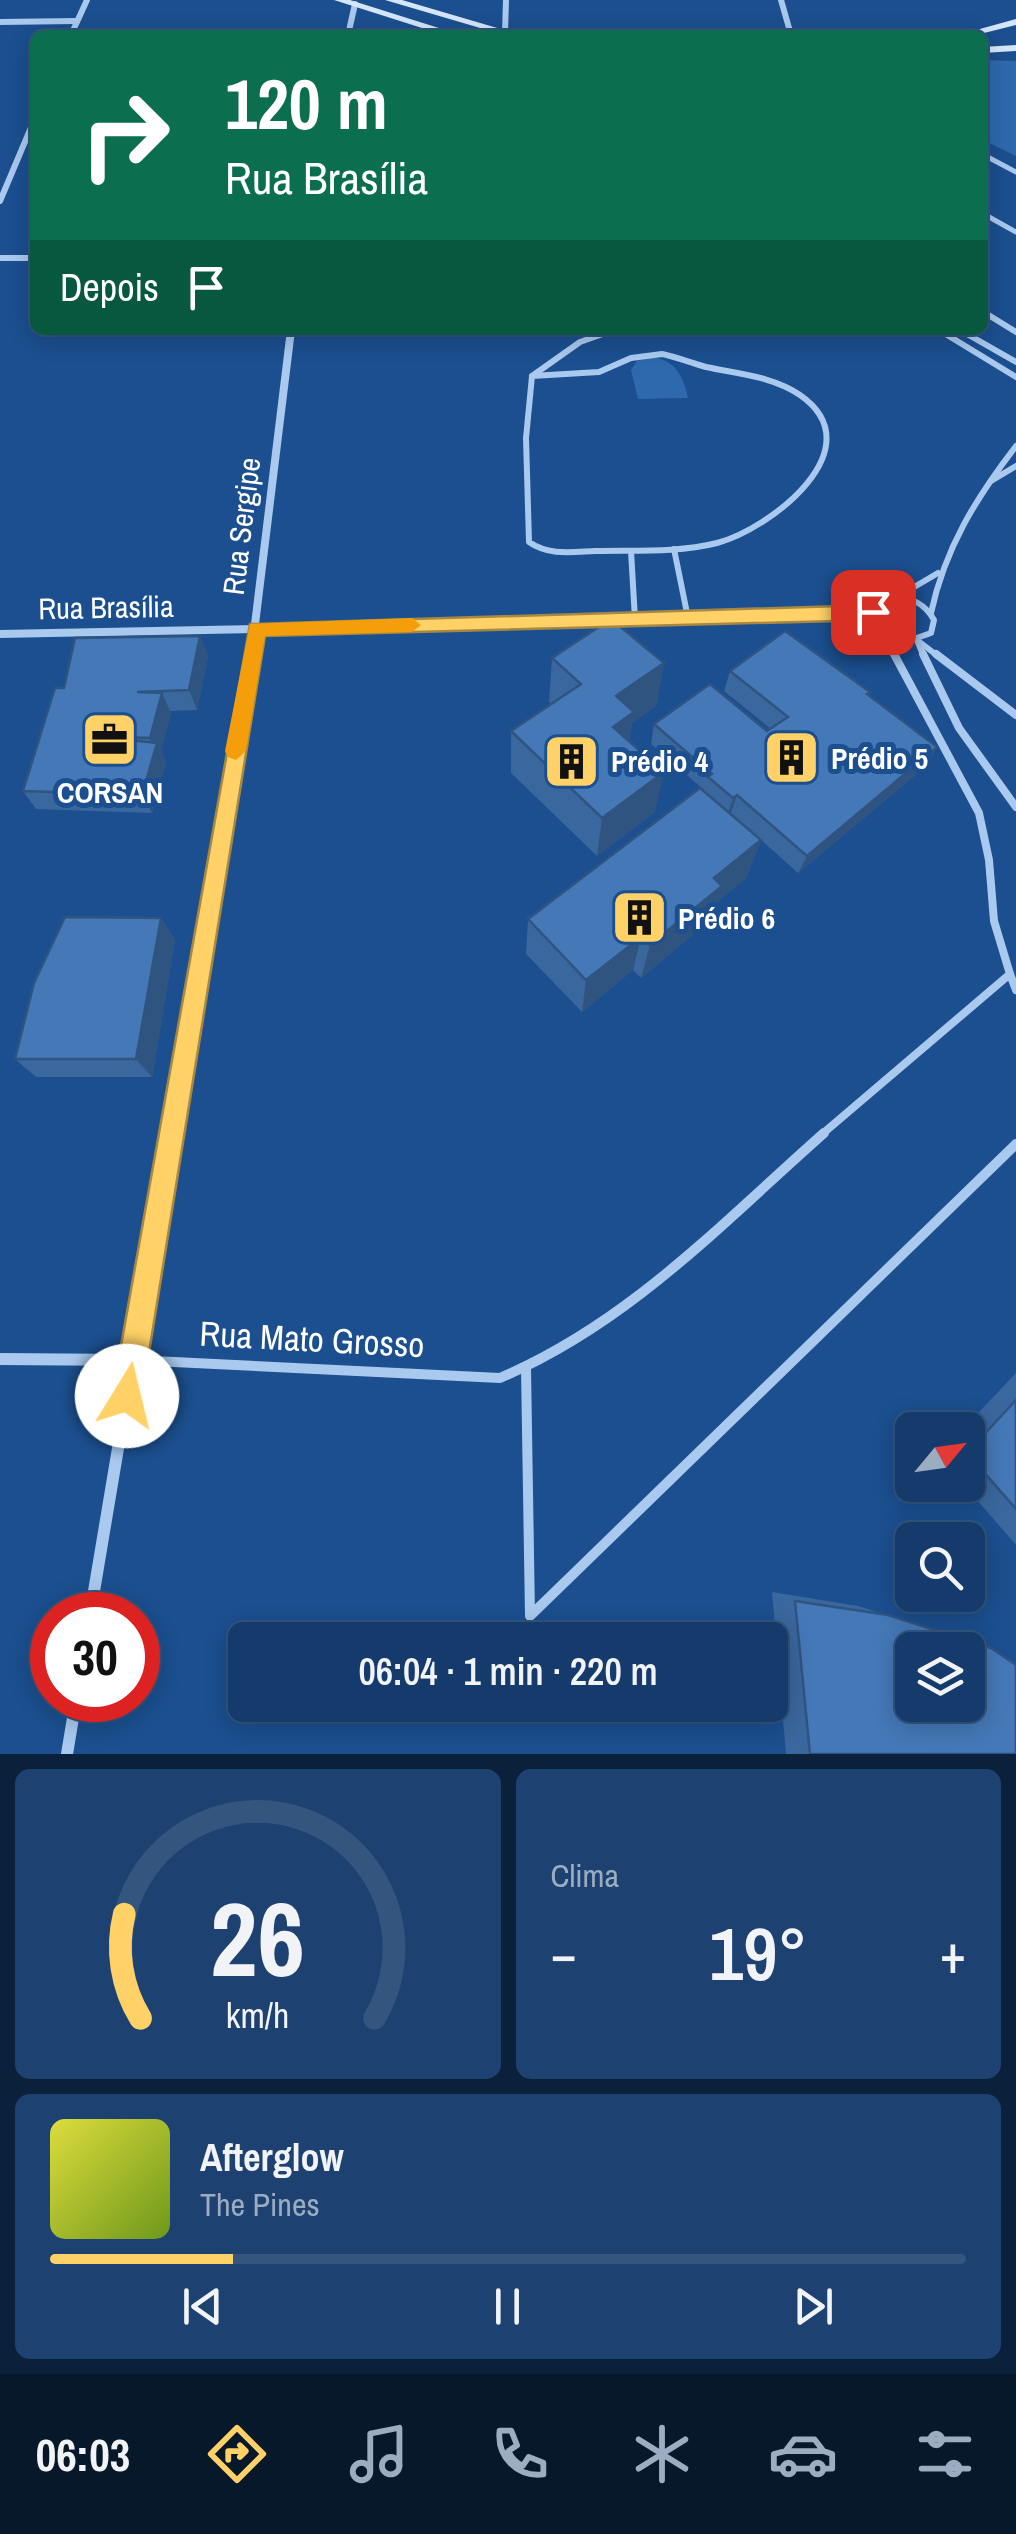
<!DOCTYPE html>
<html lang="pt">
<head>
<meta charset="utf-8">
<style>
  body { margin:0; font-family:"Archivo Narrow",sans-serif; background:#1d4271; color:#f1f3f6; height:100vh; display:flex; flex-direction:column; font-size:38px; white-space:nowrap }
  * { box-sizing:border-box; margin:0 }
  p { font-size:32px; color:#9dadc1 }
  .icon { flex:none; width:55px; height:55px; fill:none; stroke:currentColor; stroke-width:2; stroke-linecap:round; stroke-linejoin:round }
  .map { position:relative; height:1754px; overflow:hidden }
  .details { display:flex; flex-direction:column; gap:15px; padding:15px; background:#0b203b; flex:1 }
  .details>* { flex:none }
  .banner { position:absolute; left:30px; top:30px; width:958px; height:305px; border-radius:15px; box-shadow:0 5px 25px #0003,0 0 0 2px #33557e; background:#0b6e4f; color:#fff; overflow:hidden }
  .needle { width:65px; rotate:61deg }
  .fabs { position:absolute; left:895px; top:1412px; display:grid; gap:20px }
  .fabs a { display:grid; place-items:center; width:90px; height:90px; border-radius:15px; background:#143b6b; box-shadow:0 5px 25px #0003,0 0 0 2px #33557e; font-size:50px }
  .speed { position:absolute; left:30px; top:1592px; display:flex; gap:20px; font-size:50px; font-weight:700; text-align:center }
  .speed>* { display:grid; place-content:center; width:130px; height:130px; border-radius:50%; background:#143b6b; box-shadow:0 5px 25px #0003,0 0 0 2px #33557e; line-height:1 }
  .speed .limit { border:15px solid #d22; background:#fff; color:#111 }
  .pin { position:absolute; display:grid; place-items:center; width:85px; height:85px; color:#fff; margin:-42px; border-radius:20px; box-shadow:0 5px 15px #0006 }
  .me { position:absolute; width:110px; margin:-55px; rotate:9deg; stroke-linejoin:round; filter:drop-shadow(0 0 8px #0008) }
  .turn { display:flex; align-items:center; gap:35px; height:210px; padding:0 30px; font-size:45px }
  .turn .icon { width:130px; height:130px; stroke-width:2.5 }
  .turn b { display:block; font-size:70px; line-height:85px }
  .then { display:flex; align-items:center; height:95px; padding:0 30px; background:#0003; gap:20px; font-size:38px }
  .big { font-size:75px; font-weight:600; line-height:1.1 }
  .details .tile { flex:1; display:flex; flex-direction:column; justify-content:center; gap:15px; min-width:0; padding:0 35px; border-radius:15px; background:#1d4271 }
  .details .dial { align-items:center; gap:0 }
  .dial svg { height:260px; overflow:visible; fill:none; stroke:#33557e; stroke-width:7; stroke-linecap:round; text-anchor:middle }
  .dial text { fill:#f1f3f6; stroke:none }
  .song { display:flex; align-items:center; gap:30px }
  .cover { width:120px; height:120px; border-radius:15px; background:linear-gradient(135deg,hsl(60 70% 55%),hsl(80 70% 35%)) }
  .played { height:10px; border-radius:5px; background:linear-gradient(90deg,#ffd166 20%,#33557e 20%) }
  .keys { display:flex; justify-content:space-around; direction:ltr }
  .heat { display:flex; justify-content:space-between; align-items:center; font-size:55px; direction:ltr }
  .details .tiles { flex:1; display:grid; gap:15px; grid-template-columns:1fr 1fr }
  .tile:last-child { grid-column:span 2 }
  .trip { position:absolute; left:228px; top:1622px; width:560px; height:100px; border-radius:15px; background:#143b6b; box-shadow:0 5px 25px #0003,0 0 0 2px #33557e; font-weight:600; line-height:100px; text-align:center }
  .dock { display:flex; height:160px; justify-content:space-around; align-items:center; background:#08182b; color:#9dadc1 }
  .dock .icon { width:70px; height:70px }
  .dock .active { color:#ffd166 }
  .dock b { font-size:45px; color:#f1f3f6 }
  .map>svg:first-child { display:block }
</style>
</head>
<body>
<div class="map">
<svg width="1016" height="1754" viewBox="0 0 1016 1754">
  <rect width="100%" height="100%" fill="#1b4f8f"/>
  <g fill="#2e69ad">
    <polygon points="983,60 1016,61 1016,156 983,140"/>
    <path d="M651 357C676 360 683 376 688 398L638 399 631 370 637 361Z"/>
  </g>
  <g fill="none" stroke-linecap="round" stroke-linejoin="round">
    <g stroke="#a9c9ee" stroke-width="5">
      <polyline points="982,154 1016,172"/>
      <polyline points="982,213 1016,232"/>
    </g>
    <g stroke="#a9c9ee" stroke-width="6">
      <polyline points="982,311 1016,332"/>
      <polyline points="939,330 1016,377"/>
      <polyline points="960,330 1016,362"/>
      <path d="M662 354C677 357 691 363 706 367 738 374 772 376 800 395 876 448 770 529 717 543 677 553 636 550 595 551 572 552 549 556 529 542L526 438 532 376 599 372 631 358Z"/>
      <polyline points="532,376 580,342 614,330"/>
      <polyline points="991,481 1016,466"/>
      <polyline points="674,549 688,618"/>
      <polyline points="631,551 635,619"/>
      <polyline points="899,596 938,573"/>
      <path d="M889 597C909 596 924 602 934 620L931 633 908 641 882 632 873 612Z"/>
      <path d="M931 613C945 548 976 498 1016 446"/>
      <polyline points="256,629 873,612"/>
      <polyline points="882,632 895,657"/>
      <polyline points="924,657 917,640 939,657"/>
    </g>
    <g stroke="#a9c9ee" stroke-width="8">
      <polyline points="923,654 959,728 1016,807"/>
      <polyline points="936,654 1016,715"/>
      <polyline points="1010,974 1016,990"/>
      <polyline points="821,1135 1010,974 994,921 989,860 979,813 894,654"/>
    </g>
    <g stroke="#a9c9ee" stroke-width="10">
      <path d="M133 1360 500 1378C629 1323 721 1224 824 1133"/>
      <polyline points="526,1368 530,1616 1016,1144"/>
    </g>
    <g stroke="#a9c9ee" stroke-width="6">
      <polyline points="781,0 791,35"/>
      <polyline points="0,22 76,21"/>
      <polyline points="505,32 506,0"/>
      <polyline points="71,35 87,0"/>
      <polyline points="348,35 355,4"/>
      <polyline points="0,201 35,118"/>
      <polyline points="0,258 35,258"/>
    </g>
    <g stroke="#a9c9ee" stroke-width="8">
      <polyline points="0,634 256,629"/>
      <polyline points="251,657 291,330"/>
    </g>
    <polyline stroke="#a9c9ee" stroke-width="10" points="171,1135 252,654"/>
    <g stroke="#a9c9ee" stroke-width="12">
      <polyline points="0,1359 133,1360"/>
      <polyline points="90,1615 171,1133"/>
      <polyline points="67,1754 76,1700"/>
    </g>
    <g fill="#d6e6fa" fill-rule="evenodd">
      <polygon points="334,0 350,0 461,35 444,35"/>
      <polygon points="385,0 402,0 521,35 504,35"/>
      <polygon points="1016,19 1016,25 976,35 958,35"/>
      <polygon points="1016,45 1016,51 982,53 982,47"/>
    </g>
  </g>
  <g fill="#3a679d">
    <polygon points="200,636 208,656 197,710 170,711 171,713 161,750 166,762 152,813 36,809 23,791 64,688"/>
    <polygon points="552,658 664,663 656,706 632,723 629,741 655,812 597,856 511,773 511,731 552,704 549,702"/>
    <polygon points="730,671 870,692 869,695 937,747 926,766 798,873 731,813 761,840 746,878 716,903 709,921 641,978 633,970 582,1012 526,954 528,919 704,790 651,744 654,724 767,731 771,729 724,691"/>
    <polygon points="161,918 175,940 152,1077 36,1077 15,1059"/>
    <polygon points="1016,1373 1016,1545 964,1485 968,1485 968,1430 962,1430"/>
    <polygon points="772,1592 858,1606 991,1648 1016,1754 786,1754"/>
  </g>
  <g fill="#305480">
    <polygon points="200,636 208,656 197,710 189,690"/>
    <polygon points="664,663 656,706 632,723 627,754 607,769 616,696"/>
    <polygon points="162,693 171,713 161,750 166,762 152,813 142,795 155,749 150,738"/>
    <polygon points="937,747 926,766 798,873 807,856"/>
    <polygon points="664,772 655,812 597,856 602,818"/>
    <polygon points="737,795 731,813 727,816 733,798"/>
    <polygon points="761,840 746,878 716,903 709,921 641,978 650,945 714,878"/>
    <polygon points="161,918 175,940 152,1077 136,1059"/>
    <polygon points="641,937 633,970 582,1012 586,980"/>
  </g>
  <g fill="#4478b7" stroke="#305480" stroke-width="2.5" fill-rule="evenodd">
    <polygon points="611,619 664,663 616,696 634,712 613,727 664,772 602,818 511,731 581,684 552,658"/>
    <polygon points="785,631 870,692 867,694 937,747 807,856 737,795 733,798 708,777 712,774 654,724 710,684 767,731 788,717 730,671"/>
    <polygon points="200,636 189,690 137,692 162,693 150,738 93,736 157,743 142,795 23,791 55,688 64,688 75,638"/>
    <polygon points="700,788 761,840 714,878 722,886 650,945 641,937 586,980 528,919"/>
    <polygon points="65,917 161,918 136,1059 15,1059 34,983"/>
    <polygon points="1016,1400 1016,1509 968,1454 968,1452"/>
    <path d="M795 1601 888 1615 991 1648 1016 1665V1754H810ZM912 1650H968V1705H912Z"/>
  </g>
  <polygon fill="#ffd166" stroke="#a68842" stroke-width="2.5" points="873,605 883,612 873,620 265,636 142,1396 137,1407 127,1411 117,1407 112,1396 250,624"/>
  <polygon fill="#f59e0b" points="412,618 421,625 412,632 265,636 246,751 236,760 228,757 225,751 250,624"/>
  <defs>
    <symbol id="office-square" viewBox="-11 -11 22 22"><rect x="-9" y="-9" width="18" height="18" rx="4" fill="#ffd166" stroke="#1b4f8f"/><path d="M-6-3h4V-5.5h4V-3h4V5H-6ZM-1-4.5V-3h2v-1.5ZM-6 0V1H6V0Z" fill="#111"/></symbol>
    <symbol id="building-square" viewBox="-11 -11 22 22"><rect x="-9" y="-9" width="18" height="18" rx="4" fill="#ffd166" stroke="#1b4f8f"/><path d="M-4-6H4V6H1V3H-1V6H-4ZM-2.5-4.3h1.7v1.8h-1.7ZM.8-4.3h1.7v1.8H.8ZM-2.5-1h1.7V.8h-1.7ZM.8-1h1.7V.8H.8Z" fill="#111"/></symbol>
  </defs>
  <g fill-rule="evenodd">
    <use href="#office-square" x="78" y="708" width="63" height="63"/>
    <use href="#building-square" x="760" y="726" width="63" height="63"/>
    <use href="#building-square" x="540" y="730" width="63" height="63"/>
    <use href="#building-square" x="608" y="886" width="63" height="63"/>
  </g>
  <g text-anchor="middle" dominant-baseline="central" stroke-width="10" stroke-linejoin="round" paint-order="stroke">
    <g font-size="30" fill="#fff" stroke="#1b4f8f">
      <text transform="translate(241 526) rotate(-83)">Rua Sergipe</text>
      <text transform="translate(106 607) rotate(-1)">Rua Brasília</text>
    </g>
    <g font-size="30" font-weight="bold" fill="#fff" stroke="#1b4f8f" text-anchor="start">
      <text x="831" y="758">Prédio 5</text>
      <text x="611" y="761">Prédio 4</text>
      <text x="110" y="792" text-anchor="middle">CORSAN</text>
      <text x="678" y="918">Prédio 6</text>
    </g>
    <g font-size="35" fill="#fff" stroke="#1b4f8f">
      <text transform="translate(312 1339) rotate(3)">Rua Mato Grosso</text>
    </g>
  </g>
</svg>
<div class="fabs">
<a><svg class="needle" viewBox="-14 -14 28 28"><path d="M0-13l5 13h-10z" fill="#e53935"/><path d="M0 13l5-13h-10z" fill="#9dadc1"/></svg></a>
<a><svg class="icon" aria-label="search" viewBox="0 0 24 24"><circle cx="10" cy="10" r="6"/><path d="M15 15l6 6"/></svg></a>
<a><svg class="icon" aria-label="layers" viewBox="0 0 24 24"><path d="M12 4l9 5-9 5-9-5zM3 14l9 5 9-5"/></svg></a>
</div>
<div class="speed"><div class="limit">30</div></div>
<div class="pin" style="left:873px;top:612px;background:#d93025"><svg class="icon" aria-label="arrive" viewBox="0 0 24 24"><path d="M6 21V4h12l-3 4 3 4H6"/></svg></div>
<svg class="me" style="left:127px;top:1396px" viewBox="-20 -20 40 40"><circle r="19" fill="#fff"/><path d="M0-13L10 11 0 6-10 11z" fill="#ffd166"/></svg>
<div class="trip">06:04 · 1 min · 220 m</div>
<div class="banner">
<div class="turn"><svg class="icon" aria-label="right" viewBox="0 0 24 24"><path d="M7 20v-9h11M14 6l5 5-5 5"/></svg><div><b>120 m</b>Rua Brasília</div></div>
<div class="then">Depois<svg class="icon" aria-label="arrive" viewBox="0 0 24 24"><path d="M6 21V4h12l-3 4 3 4H6"/></svg></div>
</div>
</div>
<section class="details">
<div class="tiles">
<div class="tile dial"><svg viewBox="0 0 100 80">
<path d="M14 69A42 42 0 1 1 86 69"/>
<path d="M14 69A42 42 0 0 1 9 37" stroke="#ffd166"/>
<text x="50" y="56" font-size="32" font-weight="700">26</text>
<text x="50" y="72" font-size="11">km/h</text>
</svg></div>
<div class="tile"><p>Clima</p>
<div class="heat"><a>−</a><b class="big">19°</b><a>+</a></div>
</div>
<div class="tile">
<div class="song"><i class="cover"></i><div><b>Afterglow</b><p>The Pines</p></div></div>
<div class="played"></div>
<div class="keys"><svg class="icon" aria-label="previous" viewBox="0 0 24 24"><path d="M18 5L8 12l10 7zM5 5v14"/></svg><svg class="icon" aria-label="pause" viewBox="0 0 24 24"><path d="M8 5v14M16 5v14"/></svg><svg class="icon" aria-label="next" viewBox="0 0 24 24"><path d="M6 5l10 7-10 7zM19 5v14"/></svg></div>
</div>
</div>
</section>
<nav class="dock">
<b>06:03</b>
<svg class="icon active" aria-label="directions" viewBox="0 0 24 24"><path d="M12 3l9 9-9 9-9-9zM9 14v-3h6M13 9l2 2-2 2"/></svg>
<svg class="icon" aria-label="music" viewBox="0 0 24 24"><path d="M9 18V5l10-2v13"/><circle cx="6" cy="18" r="3"/><circle cx="16" cy="16" r="3"/></svg>
<svg class="icon" aria-label="phone" viewBox="0 0 24 24"><path d="M5 4h4l2 5-3 2q2 4 5 5l2-3 5 2v4C11 20 4 13 5 4z"/></svg>
<svg class="icon" aria-label="climate" viewBox="0 0 24 24"><path d="M12 3v18M4 7l16 10M4 17L20 7"/></svg>
<svg class="icon" aria-label="car" viewBox="0 0 24 24"><path d="M5 17H2v-5l4-1 3-4h7l3 4 3 1v5h-3M9 17h6M6 11h13"/><circle cx="7" cy="17" r="2"/><circle cx="17" cy="17" r="2"/></svg>
<svg class="icon" aria-label="filters" viewBox="0 0 24 24"><path d="M4 7h16M4 17h16"/><circle cx="9" cy="7" r="2"/><circle cx="15" cy="17" r="2"/></svg>
</nav>
</body>
</html>
